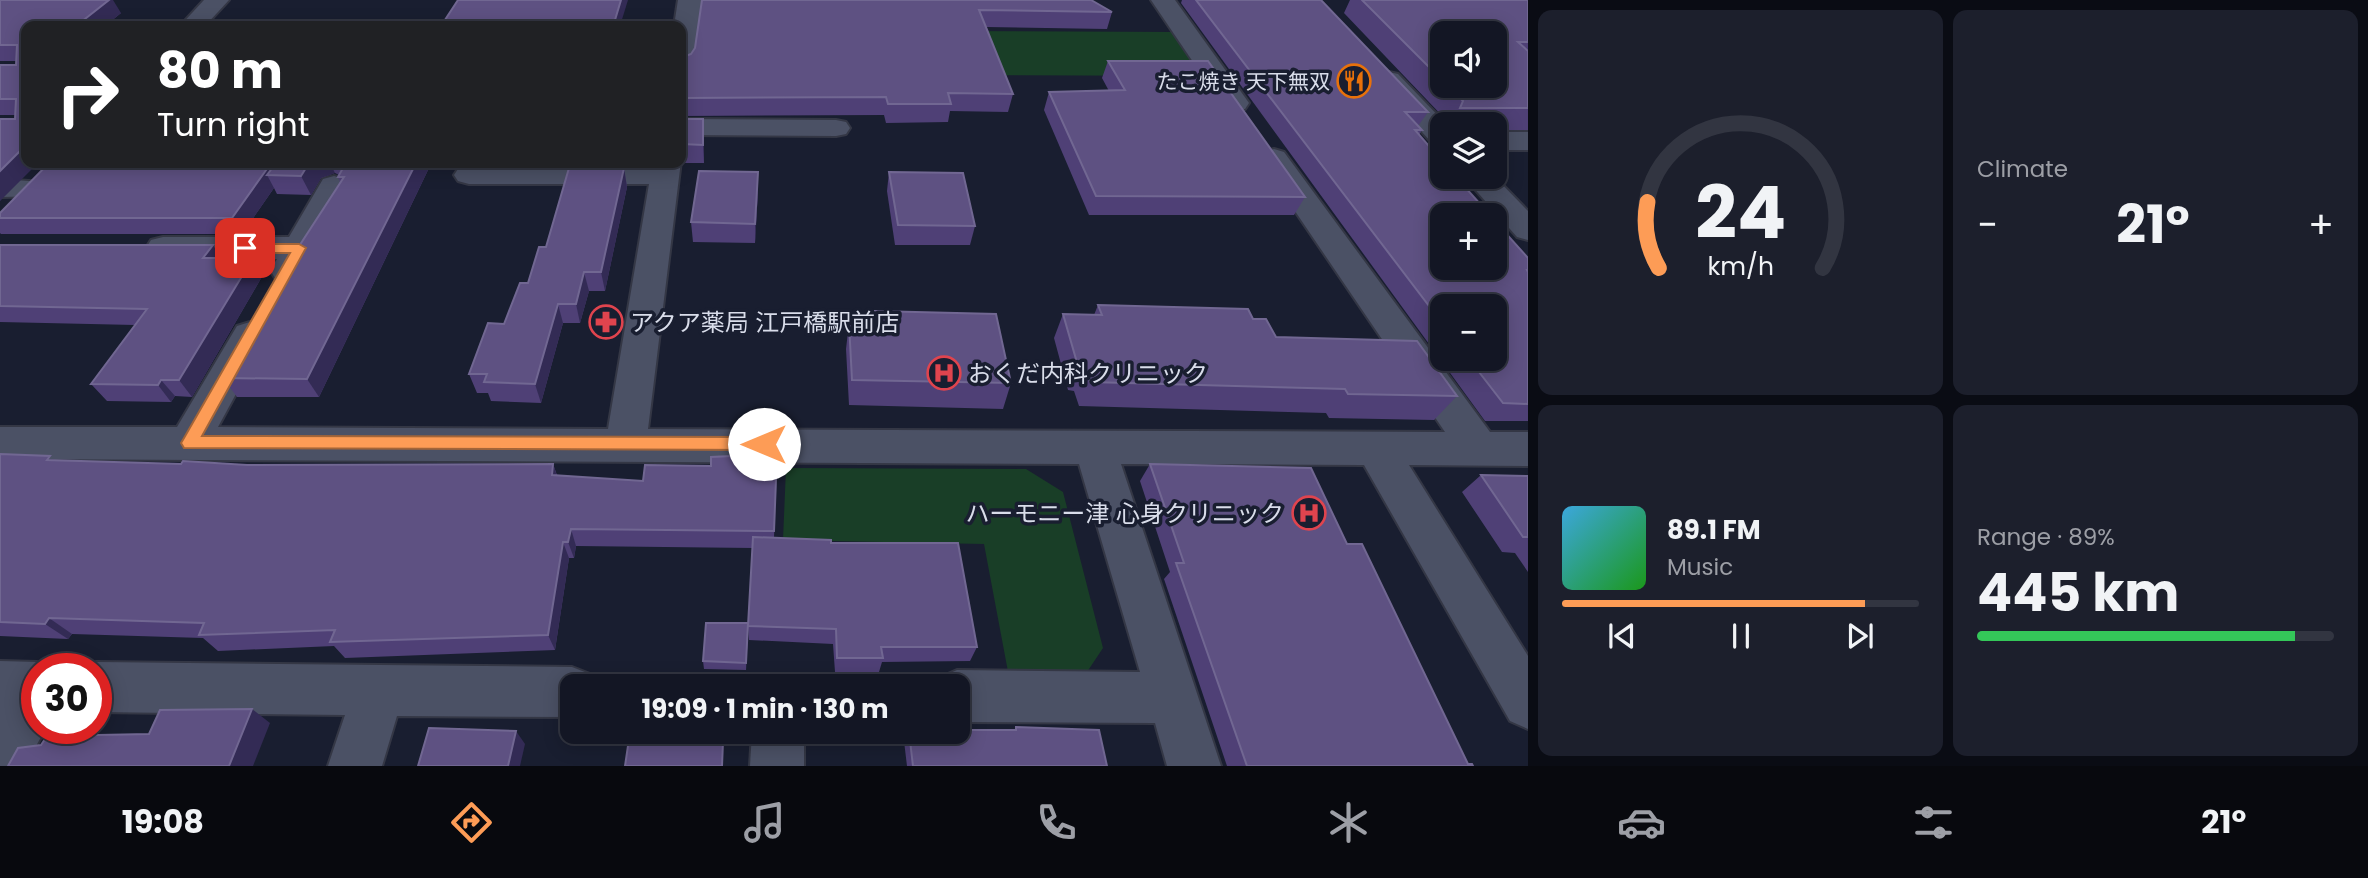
<!DOCTYPE html>
<html lang="en">
<head>
<meta charset="utf-8">
<style>
  body { margin:0; font-family:Poppins,"Noto Sans JP",sans-serif; background:#1c1f2c; color:#f1f3f6; height:100vh; display:flex; flex-direction:column; font-size:26px; white-space:nowrap }
  * { box-sizing:border-box; margin:0 }
  p { font-size:23px; color:#9d9fa6 }
  .icon { flex:none; width:38px; height:38px; fill:none; stroke:currentColor; stroke-width:2; stroke-linecap:round; stroke-linejoin:round }
  .map { position:relative; flex:1; overflow:hidden }
  .panel { display:flex; flex-direction:column; gap:10px; padding:10px; background:#0a0c14; width:840px }
  .panel>* { flex:none }
  .hud { position:absolute; left:21px; top:21px; width:665px; height:147px; border-radius:14px; box-shadow:0 4px 18px #0003,0 0 0 2px #323541; background:#202124; color:#fff; overflow:hidden }
  .fabs { position:absolute; left:1430px; top:21px; display:grid; gap:14px }
  .fabs a { display:grid; place-items:center; width:77px; height:77px; border-radius:14px; background:#131624; box-shadow:0 4px 18px #0003,0 0 0 2px #323541; font-size:35px }
  .speed { position:absolute; left:21px; top:653px; display:flex; gap:14px; font-size:35px; font-weight:700; text-align:center }
  .speed>* { display:grid; place-content:center; width:91px; height:91px; border-radius:50%; background:#131624; box-shadow:0 4px 18px #0003,0 0 0 2px #323541; line-height:1 }
  .speed .limit { border:10px solid #d22; background:#fff; color:#111 }
  .pin { position:absolute; display:grid; place-items:center; width:60px; height:60px; color:#fff; margin:-30px; border-radius:14px; box-shadow:0 4px 10px #0006 }
  .me { position:absolute; width:77px; margin:-38px; rotate:270deg; stroke-linejoin:round; filter:drop-shadow(0 0 5px #0008) }
  .turn { display:flex; align-items:center; gap:24px; height:147px; padding:0 21px; font-size:32px }
  .turn .icon { width:91px; height:91px; stroke-width:2.5 }
  .turn b { display:block; font-size:49px; line-height:60px }
  .big { font-size:52px; font-weight:700; line-height:1.1 }
  .panel .card { flex:1; display:flex; flex-direction:column; justify-content:center; gap:10px; min-width:0; padding:0 24px; border-radius:14px; background:#1c1f2c }
  .panel .dial { align-items:center; gap:0 }
  .dial svg { height:182px; overflow:visible; fill:none; stroke:#323541; stroke-width:7; stroke-linecap:round; text-anchor:middle }
  .dial text { fill:#f1f3f6; stroke:none }
  .song { display:flex; align-items:center; gap:21px }
  .cover { width:84px; height:84px; border-radius:10px; background:linear-gradient(135deg,hsl(200 70% 55%),hsl(120 70% 35%)) }
  .played { height:7px; border-radius:4px; background:linear-gradient(90deg,#fd9c56 85%,#323541 85%) }
  .keys { display:flex; justify-content:space-around; direction:ltr }
  .heat { display:flex; justify-content:space-between; align-items:center; font-size:38px; direction:ltr }
  .charge { height:10px; border-radius:5px; background:linear-gradient(90deg,#34c759 89%,#323541 0) }
  .panel .tiles { flex:1; display:grid; gap:10px; grid-template-columns:repeat(2,1fr) }
  .trip { position:absolute; left:560px; top:674px; width:410px; height:70px; border-radius:14px; background:#131624; box-shadow:0 4px 18px #0003,0 0 0 2px #323541; font-weight:700; line-height:70px; text-align:center }
  .tab-bar { display:flex; height:112px; justify-content:space-around; align-items:center; background:#08090e; color:#9d9fa6 }
  .tab-bar .icon { width:49px; height:49px }
  .tab-bar .on { color:#fd9c56 }
  .tab-bar b { font-size:32px; color:#f1f3f6 }
  main { display:flex; flex:1; min-height:0 }
  .map>svg:first-child { display:block }
</style>
</head>
<body>
<main>
<div class="map">
<svg width="1528" height="766" viewBox="0 0 1528 766">
  <rect width="100%" height="100%" fill="#191e30"/>
  <g fill="#193e27">
    <polygon points="942,31 1175,32 1207,76 954,75"/>
    <polygon points="786,468 1026,469 1063,492 1103,648 1083,678 1009,677 984,544 783,540"/>
  </g>
  <g fill="none" stroke-linecap="round" stroke-linejoin="round">
    <defs>
      <g id="minor">
        <polygon points="204,0 229,0 205,26 180,26"/>
        <polygon points="678,0 702,0 694,65 690,70 681,73 681,26 674,26"/>
        <polygon points="1151,0 1175,0 1249,103 1245,109 1225,109"/>
        <polygon points="1389,72 1398,74 1446,124 1442,124 1442,146 1432,143 1380,86 1376,80 1380,74"/>
        <polygon points="681,119 836,120 846,122 850,128 846,134 836,136 681,135"/>
        <rect x="1494" y="132" width="34" height="18"/>
        <polygon points="1274,149 1284,152 1490,432 1528,432 1528,466 1409,465 1528,656 1528,729 1510,721 1364,465 1121,464 1221,766 1167,766 1155,723 957,722 957,686 936,686 939,678 957,670 1140,672 1079,464 0,459 0,427 177,427 237,326 250,322 263,326 268,335 218,427 608,429 649,184 469,184 458,181 454,175 458,169 469,166 652,166 652,163 681,161 648,429 1445,432 1259,158 1264,152"/>
        <polygon points="334,176 345,179 349,185 299,278 287,281 275,278 270,270 277,259 163,259 151,256 146,248 151,240 163,237 289,237 323,179"/>
        <polygon points="1494,176 1528,211 1528,240 1517,237 1464,177"/>
        <polygon points="0,179 43,182 47,189 43,196 0,197"/>
        <polygon points="0,661 37,662 53,668 37,668 37,728 46,728 25,766 0,766"/>
        <polygon points="96,662 572,667 590,674 595,686 572,686 572,717 397,716 382,766 328,766 345,715 96,712 96,668 80,668"/>
        <polygon points="752,732 804,732 804,766 750,766"/>
      </g>
    </defs>
    <use href="#minor" stroke="#343745" stroke-width="4"/>
    <use href="#minor" fill="#4b5165" fill-rule="evenodd"/>
  </g>
  <g fill="#4f4076" fill-rule="evenodd">
    <polygon points="0,0 121,13 105,26 26,26 26,163 0,201 16,115 0,115 0,65 16,65 17,61 0,61"/>
    <polygon points="702,0 1112,12 1107,29 986,27 1013,94 1008,112 950,111 948,122 886,123 884,115 681,116 681,119 704,138 704,163 683,163 681,158 681,58 691,54 695,48"/>
    <path d="M1182 0H1321L1428 112 1418 126 1422 130 1419 135 1528 258V421H1485L1181 3ZM1442 306 1494 359H1442Z"/>
    <path d="M1350 0H1528V130H1494V124H1447L1448 122 1344 13ZM1442 33 1494 86H1442Z"/>
    <polygon points="1108,61 1305,197 1294,215 1089,215 1044,110 1049,92 1109,91 1102,78"/>
    <polygon points="276,163 505,163 429,168 319,397 237,397 223,378 340,182 338,177 339,175 335,173 321,178 311,195 277,194 274,188 242,234 1,234 0,233 0,213 210,165 271,170"/>
    <polygon points="624,168 627,187 605,291 589,291 580,323 563,323 541,403 491,401 488,393 477,393 469,374 504,324 528,283 546,247"/>
    <polygon points="758,172 758,191 755,243 693,242 691,222"/>
    <polygon points="889,172 975,226 970,245 895,245 887,191"/>
    <polygon points="0,245 213,245 221,258 253,258 263,275 192,397 175,396 171,402 107,401 91,384 135,325 0,322"/>
    <polygon points="1098,305 1253,319 1276,337 1457,396 1434,420 1329,418 1326,413 1079,406 1074,391 1068,390 1054,338 1063,314 1094,315"/>
    <polygon points="875,311 1011,383 1003,409 849,405 846,349 849,323 873,324"/>
    <polygon points="0,454 54,460 181,464 247,465 553,464 557,475 643,481 711,466 777,454 774,538 831,543 977,647 970,661 882,662 879,672 835,672 833,644 749,640 748,626 753,548 576,546 574,558 569,558 555,650 345,658 334,646 218,651 203,638 72,634 68,639 0,636"/>
    <polygon points="1150,464 1347,544 1468,764 1473,766 1227,766 1164,579 1170,572 1140,481"/>
    <polygon points="1481,475 1528,476 1528,572 1515,553 1502,552 1462,492"/>
    <polygon points="748,632 746,670 704,669 703,661"/>
    <polygon points="1016,727 1107,766 907,766 904,741 908,732 1014,730"/>
  </g>
  <g fill="#332b55">
    <polygon points="109,0 113,0 121,13 105,26 76,26"/>
    <polygon points="621,0 628,0 620,26 615,20"/>
    <polygon points="703,119 704,138 704,163 703,145"/>
    <polygon points="26,145 26,163 38,163 0,201 0,171"/>
    <polygon points="309,163 330,163 335,173 321,178 311,195 301,176"/>
    <polygon points="416,163 427,163 429,168 319,397 307,379"/>
    <polygon points="269,166 274,175 267,175 274,188 242,234 232,218"/>
    <polygon points="624,168 627,187 605,291 601,272"/>
    <polygon points="758,172 758,191 755,243 755,224"/>
    <polygon points="213,245 223,262 203,258"/>
    <polygon points="253,258 263,275 192,397 179,380"/>
    <polygon points="584,272 589,291 580,323 576,304"/>
    <polygon points="558,304 563,323 541,403 535,384"/>
    <polygon points="161,380 175,396 171,402 158,385"/>
    <polygon points="553,464 559,482 552,475"/>
    <polygon points="571,529 576,546 574,558 568,542"/>
    <polygon points="563,542 569,558 555,650 548,635"/>
    <polygon points="49,618 72,634 68,639 45,624"/>
    <polygon points="252,709 270,723 253,766 229,766"/>
    <polygon points="516,731 525,744 520,766 508,766"/>
  </g>
  <g fill="#5e5182" stroke="#716792" stroke-width="2">
    <polygon points="0,0 109,0 76,26 26,26 26,145 0,171 0,119 15,119 16,99 0,99 0,65 16,65 17,45 0,45"/>
    <polygon points="458,0 621,0 615,20 677,21 677,26 441,26"/>
    <polygon points="702,0 1091,0 1112,12 979,10 1013,94 948,93 951,104 888,104 886,97 681,98 681,58 691,54 695,48"/>
    <polygon points="1196,0 1321,0 1428,112 1405,112 1422,130 1415,130 1442,161 1442,177 1456,177 1490,215 1442,215 1442,268 1494,268 1494,220 1528,258 1528,270 1527,270 1528,272 1528,404 1503,403 1469,359 1494,359 1494,306 1442,306 1442,323"/>
    <polygon points="1362,0 1528,0 1528,42 1518,42 1528,51 1528,108 1460,108 1463,101 1448,86 1494,86 1494,33 1442,33 1442,80"/>
    <polygon points="1108,61 1208,61 1305,197 1096,196 1049,92 1125,90"/>
    <polygon points="681,119 703,119 703,145 682,144 681,143"/>
    <polygon points="49,163 207,163 210,165 269,166 232,218 0,218 0,213"/>
    <polygon points="276,163 309,163 301,176 267,175"/>
    <polygon points="341,163 416,163 307,379 223,378 292,257 344,177 338,177 343,168"/>
    <polygon points="569,168 624,168 601,272 584,272 576,304 558,304 535,384 484,382 487,374 469,374 488,323 504,324 520,283 528,283 539,247 546,247"/>
    <polygon points="699,171 758,172 755,224 691,222"/>
    <polygon points="889,172 963,173 975,226 898,225"/>
    <polygon points="0,245 213,245 203,258 253,258 179,380 161,380 158,385 91,384 147,309 0,306"/>
    <polygon points="1098,305 1248,309 1253,319 1266,319 1276,337 1417,341 1457,396 1348,394 1345,389 1090,382 1085,367 1078,366 1063,314 1102,315"/>
    <polygon points="875,311 996,314 1011,383 852,380 849,323 877,324"/>
    <polygon points="0,454 50,456 47,460 181,464 183,461 247,465 553,464 552,475 643,481 645,465 711,466 711,457 777,454 774,531 571,529 568,542 563,542 548,635 330,642 335,630 199,635 204,623 49,618 45,624 0,622"/>
    <polygon points="1150,464 1311,468 1347,544 1362,544 1468,764 1472,764 1473,766 1247,766 1176,563 1184,563"/>
    <polygon points="1481,475 1528,476 1528,537 1523,537"/>
    <polygon points="753,537 831,540 831,543 958,543 977,647 881,647 883,658 837,658 836,629 748,626"/>
    <polygon points="706,623 748,623 746,663 703,661"/>
    <polygon points="252,709 229,766 8,766 18,748 41,745 47,736 149,734 160,710"/>
    <polygon points="1016,727 1099,730 1107,766 913,766 909,732 957,732 957,730 1016,730"/>
    <polygon points="429,728 516,731 508,766 418,766"/>
    <polygon points="629,739 723,742 722,766 625,766"/>
  </g>
  <polygon fill="#fd9c56" stroke="#a46538" stroke-width="2" points="299,244 306,248 202,436 764,437 772,444 764,450 184,448 181,443 184,438 290,253 245,253 238,248 245,244"/>
  <defs>
    <symbol id="restaurant-ring" viewBox="-11 -11 22 22"><circle r="9.5" fill="#191e30" stroke="#e8710a" stroke-width="1.5"/><path d="M-5-6h1v4h1v-4h1v4h1v-4h1v5L-1.5 .5V6h-2V.5L-5-1ZM5-6V6H3V1.5H1.5Q1.5-4 5-6Z" fill="#e8710a"/></symbol>
    <symbol id="pharmacy-ring" viewBox="-11 -11 22 22"><circle r="9.5" fill="#191e30" stroke="#e0444e" stroke-width="1.5"/><path d="M-2-6h4v4h4v4h-4v4h-4v-4h-4v-4h4Z" fill="#e0444e"/></symbol>
    <symbol id="hospital-ring" viewBox="-11 -11 22 22"><circle r="9.5" fill="#191e30" stroke="#e0444e" stroke-width="1.5"/><path d="M-5-5h3v3.5h4V-5h3V5h-3V1.5h-4V5h-3Z" fill="#e0444e"/></symbol>
  </defs>
  <g fill-rule="evenodd">
    <use href="#restaurant-ring" x="1335" y="62" width="38" height="38"/>
    <use href="#pharmacy-ring" x="587" y="303" width="38" height="38"/>
    <use href="#hospital-ring" x="925" y="354" width="38" height="38"/>
    <use href="#hospital-ring" x="1290" y="494" width="38" height="38"/>
  </g>
  <g text-anchor="middle" dominant-baseline="central" stroke-width="7" stroke-linejoin="round" paint-order="stroke">
    <g font-size="21" fill="#d9ddea" stroke="#191e30" text-anchor="end">
      <text x="1330" y="81">たこ焼き 天下無双</text>
    </g>
    <g font-size="24" fill="#d9ddea" stroke="#191e30" text-anchor="start">
      <text x="630" y="322">アクア薬局 江戸橋駅前店</text>
      <text x="968" y="373">おくだ内科クリニック</text>
      <text x="1284" y="513" text-anchor="end">ハーモニー津 心身クリニック</text>
    </g>
  </g>
</svg>
<div class="fabs">
<a><svg class="icon" aria-label="sound" viewBox="0 0 24 24"><path d="M4 9h4l5-4v14l-5-4H4zM17 9q2 3 0 6"/></svg></a>
<a><svg class="icon" aria-label="layers" viewBox="0 0 24 24"><path d="M12 4l9 5-9 5-9-5zM3 14l9 5 9-5"/></svg></a>
<a>+</a>
<a>−</a>
</div>
<div class="speed"><div class="limit">30</div></div>
<div class="pin" style="left:245px;top:248px;background:#d93025"><svg class="icon" aria-label="arrive" viewBox="0 0 24 24"><path d="M6 21V4h12l-3 4 3 4H6"/></svg></div>
<svg class="me" style="left:764px;top:444px" viewBox="-20 -20 40 40"><circle r="19" fill="#fff"/><path d="M0-13L10 11 0 6-10 11z" fill="#fd9c56"/></svg>
<div class="trip">19:09 · 1 min · 130 m</div>
<div class="hud">
<div class="turn"><svg class="icon" aria-label="right" viewBox="0 0 24 24"><path d="M7 20v-9h11M14 6l5 5-5 5"/></svg><div><b>80 m</b>Turn right</div></div>
</div>
</div>
<section class="panel">
<div class="tiles">
<div class="card dial"><svg viewBox="0 0 100 80">
<path d="M14 69A42 42 0 1 1 86 69"/>
<path d="M14 69A42 42 0 0 1 9 40" stroke="#fd9c56"/>
<text x="50" y="56" font-size="32" font-weight="700">24</text>
<text x="50" y="72" font-size="11">km/h</text>
</svg></div>
<div class="card"><p>Climate</p>
<div class="heat"><a>−</a><b class="big">21°</b><a>+</a></div>
</div>
<div class="card">
<div class="song"><i class="cover"></i><div><b>89.1 FM</b><p>Music</p></div></div>
<div class="played"></div>
<div class="keys"><svg class="icon" aria-label="previous" viewBox="0 0 24 24"><path d="M18 5L8 12l10 7zM5 5v14"/></svg><svg class="icon" aria-label="pause" viewBox="0 0 24 24"><path d="M8 5v14M16 5v14"/></svg><svg class="icon" aria-label="next" viewBox="0 0 24 24"><path d="M6 5l10 7-10 7zM19 5v14"/></svg></div>
</div>
<div class="card"><p>Range · 89%</p><b class="big">445 km</b><div class="charge"></div></div>
</div>
</section>
</main>
<nav class="tab-bar">
<b>19:08</b>
<svg class="icon on" aria-label="directions" viewBox="0 0 24 24"><path d="M12 3l9 9-9 9-9-9zM9 14v-3h6M13 9l2 2-2 2"/></svg>
<svg class="icon" aria-label="music" viewBox="0 0 24 24"><path d="M9 18V5l10-2v13"/><circle cx="6" cy="18" r="3"/><circle cx="16" cy="16" r="3"/></svg>
<svg class="icon" aria-label="phone" viewBox="0 0 24 24"><path d="M5 4h4l2 5-3 2q2 4 5 5l2-3 5 2v4C11 20 4 13 5 4z"/></svg>
<svg class="icon" aria-label="climate" viewBox="0 0 24 24"><path d="M12 3v18M4 7l16 10M4 17L20 7"/></svg>
<svg class="icon" aria-label="car" viewBox="0 0 24 24"><path d="M5 17H2v-5l4-1 3-4h7l3 4 3 1v5h-3M9 17h6M6 11h13"/><circle cx="7" cy="17" r="2"/><circle cx="17" cy="17" r="2"/></svg>
<svg class="icon" aria-label="filters" viewBox="0 0 24 24"><path d="M4 7h16M4 17h16"/><circle cx="9" cy="7" r="2"/><circle cx="15" cy="17" r="2"/></svg>
<b>21°</b>
</nav>
</body>
</html>
